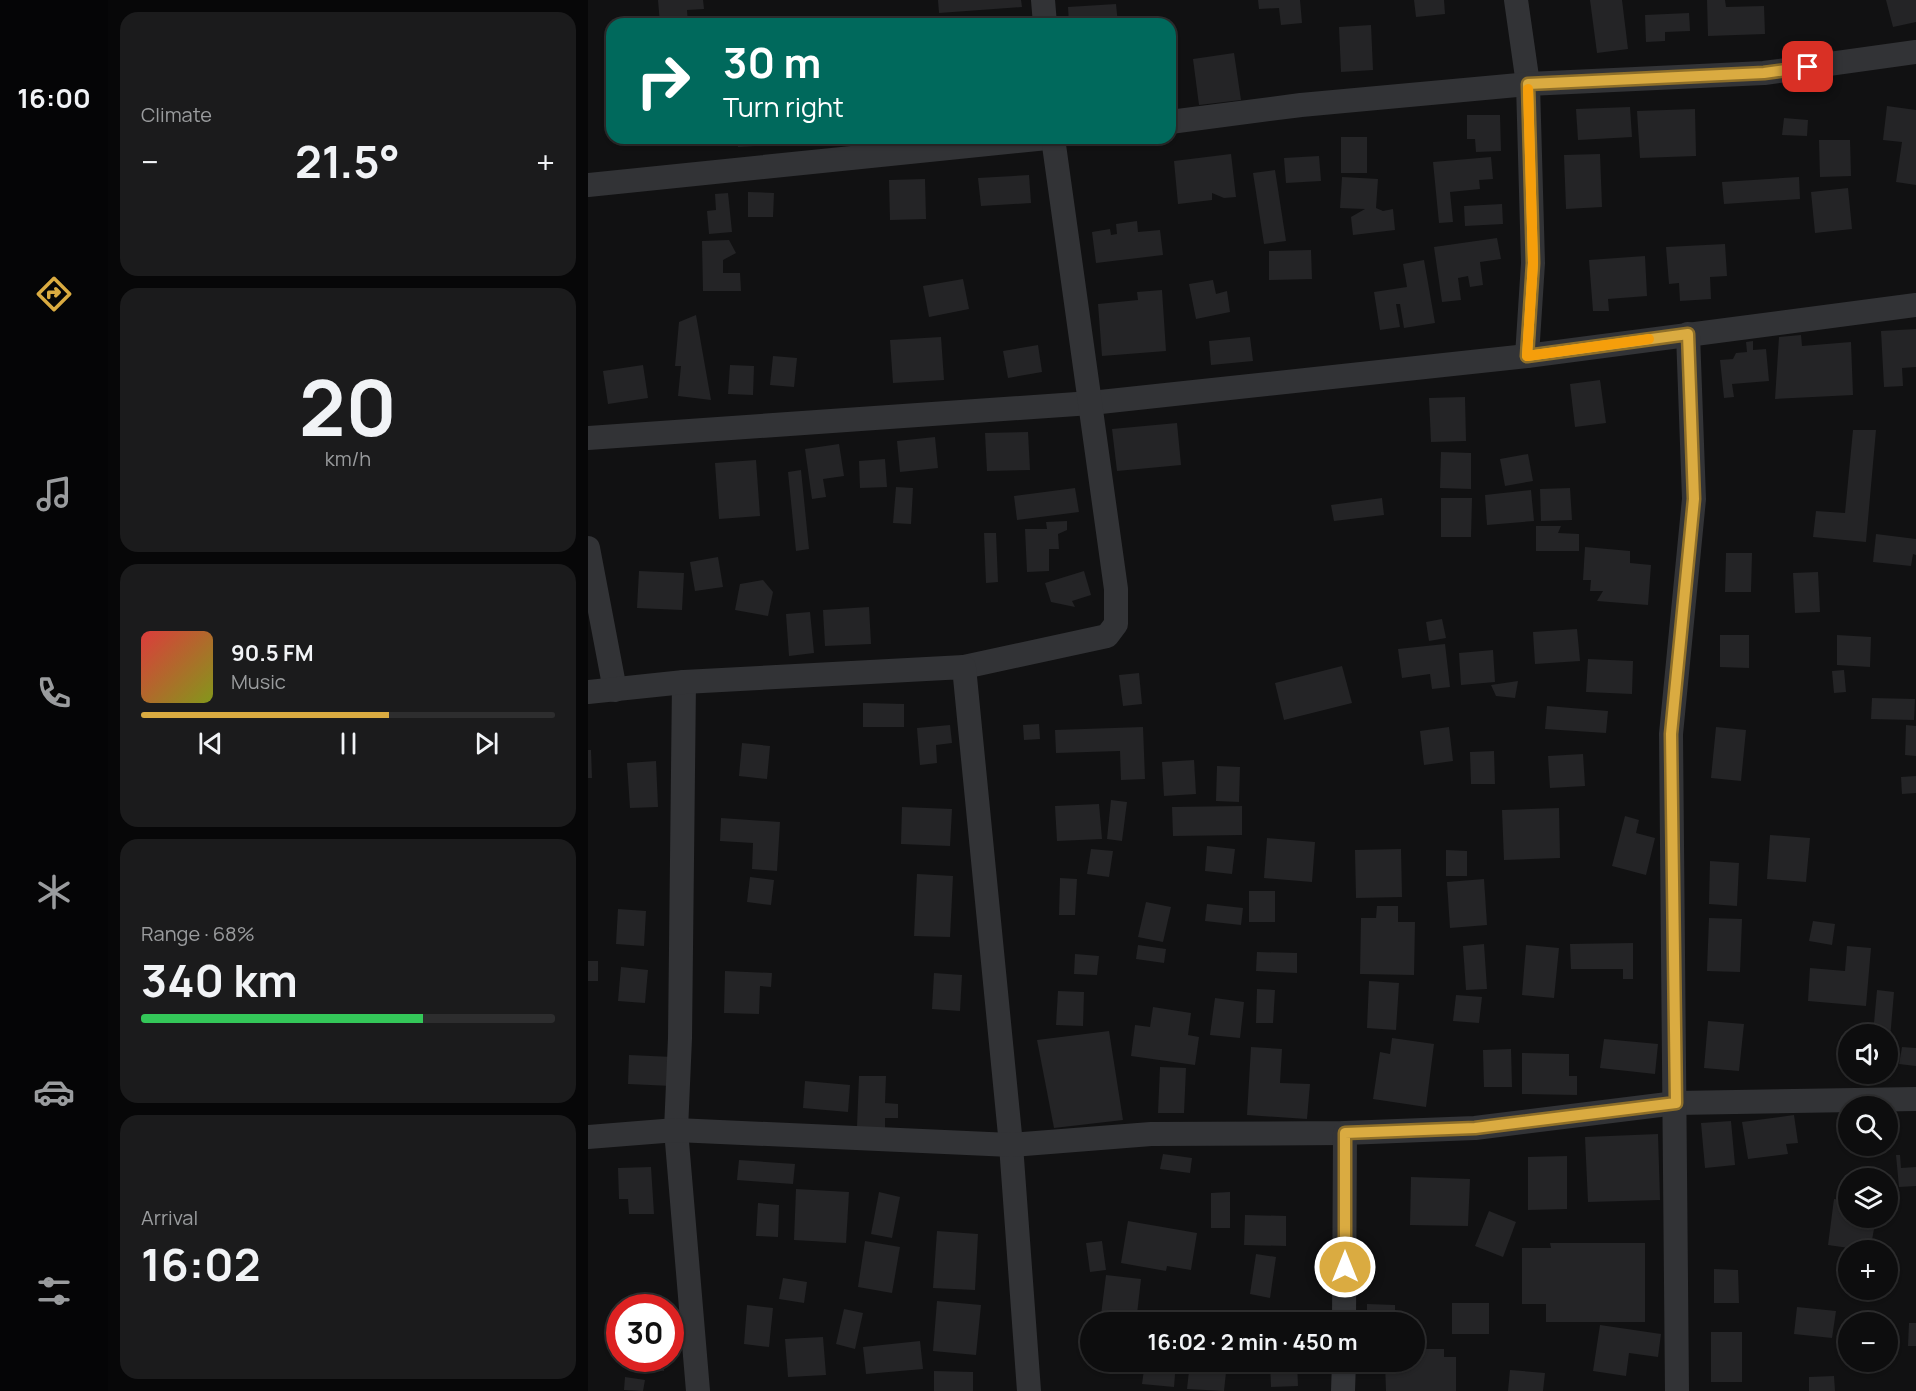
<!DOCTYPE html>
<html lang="en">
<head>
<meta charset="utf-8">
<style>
  body { margin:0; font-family:Manrope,sans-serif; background:#1b1b1c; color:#f1f3f6; height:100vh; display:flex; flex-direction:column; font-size:22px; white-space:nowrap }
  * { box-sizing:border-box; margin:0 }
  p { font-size:20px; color:#9a9c9e }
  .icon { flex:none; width:33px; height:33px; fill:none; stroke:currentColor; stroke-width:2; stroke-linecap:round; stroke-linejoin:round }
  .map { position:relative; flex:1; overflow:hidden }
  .side { display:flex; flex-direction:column; gap:12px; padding:12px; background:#070708; width:480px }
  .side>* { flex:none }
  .hud { position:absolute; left:18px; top:18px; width:570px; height:126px; border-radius:18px; box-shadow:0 2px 4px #0004,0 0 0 2px #2d2d2e; background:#00695c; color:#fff; overflow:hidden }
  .buttons { position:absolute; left:1250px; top:1024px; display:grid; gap:12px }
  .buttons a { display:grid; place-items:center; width:60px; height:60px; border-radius:50%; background:#0d0d0e; box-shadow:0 2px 4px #0004,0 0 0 2px #2d2d2e; font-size:30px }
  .speed { position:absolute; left:18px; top:1294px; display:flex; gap:12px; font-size:30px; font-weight:700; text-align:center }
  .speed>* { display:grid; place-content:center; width:78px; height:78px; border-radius:50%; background:#0d0d0e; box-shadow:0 2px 4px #0004,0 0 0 2px #2d2d2e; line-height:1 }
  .speed .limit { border:9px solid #d22; background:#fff; color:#111 }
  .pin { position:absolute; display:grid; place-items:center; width:51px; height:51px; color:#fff; margin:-26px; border-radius:12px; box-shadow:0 3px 9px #0006 }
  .me { position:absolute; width:66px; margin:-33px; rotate:0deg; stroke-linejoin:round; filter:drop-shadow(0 0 4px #0008) }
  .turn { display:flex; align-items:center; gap:21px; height:126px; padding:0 18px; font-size:27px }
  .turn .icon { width:78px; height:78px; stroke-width:2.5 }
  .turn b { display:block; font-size:42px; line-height:51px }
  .big { font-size:45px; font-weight:700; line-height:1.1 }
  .side .card { flex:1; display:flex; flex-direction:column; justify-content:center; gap:9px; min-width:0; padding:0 21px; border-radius:18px; background:#1b1b1c }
  .side .dial { align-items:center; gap:0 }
  .dial b { font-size:78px; line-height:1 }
  .song { display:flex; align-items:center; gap:18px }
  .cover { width:72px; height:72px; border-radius:9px; background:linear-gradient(135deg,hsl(0 70% 55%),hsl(70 70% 35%)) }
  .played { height:6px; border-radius:3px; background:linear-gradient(90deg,#daab41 60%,#2d2d2e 60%) }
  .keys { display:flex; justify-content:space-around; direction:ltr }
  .heat { display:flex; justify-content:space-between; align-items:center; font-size:33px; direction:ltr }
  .charge { height:9px; border-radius:4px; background:linear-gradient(90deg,#34c759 68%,#2d2d2e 0) }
  .trip { position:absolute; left:492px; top:1312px; width:345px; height:60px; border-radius:30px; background:#0d0d0e; box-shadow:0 2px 4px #0004,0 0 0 2px #2d2d2e; font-weight:700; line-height:60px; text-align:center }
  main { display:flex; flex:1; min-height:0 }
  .dock { display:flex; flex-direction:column; width:108px; justify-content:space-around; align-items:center; background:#050506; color:#9a9c9e }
  .dock .icon { width:42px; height:42px }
  .dock .selected { color:#daab41 }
  .dock b { font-size:27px; color:#f1f3f6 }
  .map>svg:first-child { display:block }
</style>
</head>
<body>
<main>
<nav class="dock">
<b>16:00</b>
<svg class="icon selected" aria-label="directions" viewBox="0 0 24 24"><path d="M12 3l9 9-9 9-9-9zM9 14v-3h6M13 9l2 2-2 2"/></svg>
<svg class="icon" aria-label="music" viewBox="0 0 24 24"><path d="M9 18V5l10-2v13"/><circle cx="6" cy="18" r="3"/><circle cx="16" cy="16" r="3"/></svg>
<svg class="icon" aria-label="phone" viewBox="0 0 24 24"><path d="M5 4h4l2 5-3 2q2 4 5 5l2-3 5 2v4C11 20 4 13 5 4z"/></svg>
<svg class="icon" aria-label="climate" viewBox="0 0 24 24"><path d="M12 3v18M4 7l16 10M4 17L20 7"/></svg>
<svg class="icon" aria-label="car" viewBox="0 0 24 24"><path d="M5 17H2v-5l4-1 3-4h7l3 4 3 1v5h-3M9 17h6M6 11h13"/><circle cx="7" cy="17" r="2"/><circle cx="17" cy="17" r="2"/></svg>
<svg class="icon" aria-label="filters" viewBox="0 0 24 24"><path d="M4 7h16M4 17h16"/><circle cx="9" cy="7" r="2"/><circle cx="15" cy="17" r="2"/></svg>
</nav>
<section class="side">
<div class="card"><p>Climate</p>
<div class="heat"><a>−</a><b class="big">21.5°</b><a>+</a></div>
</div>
<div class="card dial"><b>20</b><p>km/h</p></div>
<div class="card">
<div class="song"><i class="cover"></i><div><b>90.5 FM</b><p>Music</p></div></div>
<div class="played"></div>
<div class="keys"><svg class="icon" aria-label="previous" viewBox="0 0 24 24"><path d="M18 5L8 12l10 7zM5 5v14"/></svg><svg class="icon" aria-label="pause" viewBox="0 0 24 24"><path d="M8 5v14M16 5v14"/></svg><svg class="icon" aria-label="next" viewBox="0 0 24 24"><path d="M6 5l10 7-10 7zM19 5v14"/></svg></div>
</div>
<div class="card"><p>Range · 68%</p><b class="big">340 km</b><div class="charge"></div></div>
<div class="card"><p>Arrival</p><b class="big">16:02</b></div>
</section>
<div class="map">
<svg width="1328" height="1391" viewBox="0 0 1328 1391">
  <rect width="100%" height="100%" fill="#111112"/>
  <g fill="#242426">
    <polygon points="70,0 115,0 116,9 99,10 100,24 72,24"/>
    <polygon points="350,0 433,0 434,7 351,13"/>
    <polygon points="670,0 712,0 714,23 693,25 691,8 671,9"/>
    <polygon points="826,0 856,0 857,14 828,17"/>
    <polygon points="1002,0 1034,0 1040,49 1009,53"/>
    <polygon points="1119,0 1137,0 1138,7 1176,6 1177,34 1120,36"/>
    <polygon points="1298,0 1328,0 1328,22 1305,27"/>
    <polygon points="528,4 530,24 481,24 480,7"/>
    <polygon points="1101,13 1102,31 1077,32 1077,41 1058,42 1057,15"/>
    <polygon points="783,25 785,70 753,72 751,27"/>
    <polygon points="646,53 653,100 611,105 605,59"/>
    <polygon points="1299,106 1328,110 1328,185 1308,182 1314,142 1295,140"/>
    <polygon points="1042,107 1044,137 990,140 988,109"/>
    <polygon points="1107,109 1108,156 1052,158 1049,111"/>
    <polygon points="879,115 912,115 913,151 888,152 887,139 879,139"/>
    <polygon points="1196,118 1220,120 1219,136 1194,135"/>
    <rect x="753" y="137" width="26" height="36"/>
    <polygon points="149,138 181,138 182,145 150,147"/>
    <polygon points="1231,140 1262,140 1263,176 1232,177"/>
    <polygon points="643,154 648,197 636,198 624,193 624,200 590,204 586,161"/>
    <polygon points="1012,154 1014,207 978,209 976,155"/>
    <polygon points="731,156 733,181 698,183 696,158"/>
    <polygon points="903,157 905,179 891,180 892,189 862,192 865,222 851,223 845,162"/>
    <polygon points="687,170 698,241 676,244 665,173"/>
    <polygon points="441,175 443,203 393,206 390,178"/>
    <polygon points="754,177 790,179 788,208 795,211 805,209 807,230 765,235 763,217 777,209 752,208"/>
    <polygon points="1211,177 1212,199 1136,204 1134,182"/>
    <polygon points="337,179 338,219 302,220 301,180"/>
    <polygon points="1260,188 1264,229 1227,233 1223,192"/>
    <polygon points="160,192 186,193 185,217 160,217"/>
    <polygon points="140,193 144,232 121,234 119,211 128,210 127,194"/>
    <polygon points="914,204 915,224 877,226 876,206"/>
    <polygon points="549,221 550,232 572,230 575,255 508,263 504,232 522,229 523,235 529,234 528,224"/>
    <polygon points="909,238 913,259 892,262 895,285 882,287 880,276 870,278 873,300 854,302 846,247"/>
    <polygon points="141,240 148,253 135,260 135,273 152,273 153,291 115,291 114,241"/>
    <polygon points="1137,244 1139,276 1122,277 1123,299 1092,301 1091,283 1081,284 1078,247"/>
    <polygon points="723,250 724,279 681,280 681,251"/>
    <polygon points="1057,256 1059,296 1020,299 1021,311 1005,311 1001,260"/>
    <polygon points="836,260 847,323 816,328 812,304 808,304 812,327 792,330 786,292 819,287 815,264"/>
    <polygon points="375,279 381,309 341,317 335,286"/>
    <polygon points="625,280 628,294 639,291 642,312 608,319 601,284"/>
    <polygon points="574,290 578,351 514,356 510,304 550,300 549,292"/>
    <polygon points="108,315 123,400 90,396 93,366 87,366 91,322"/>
    <polygon points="1328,329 1328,367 1314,368 1315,386 1296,387 1293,331"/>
    <polygon points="1213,335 1214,346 1263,342 1265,395 1187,399 1191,337"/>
    <polygon points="353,337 356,380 305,383 302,340"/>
    <polygon points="662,337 665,361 623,365 621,341"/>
    <polygon points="1165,341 1165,350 1178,349 1181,381 1144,384 1146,397 1136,398 1132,360 1145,359 1148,353 1159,352 1158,342"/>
    <polygon points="450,345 454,372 420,378 415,351"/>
    <polygon points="185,356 209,358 206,387 182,385"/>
    <polygon points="55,365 60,398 20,404 15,371"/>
    <polygon points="142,365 166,366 165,395 140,394"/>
    <polygon points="1012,380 1018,423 987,427 982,384"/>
    <polygon points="877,397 878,441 843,442 841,398"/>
    <polygon points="589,423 593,465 529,471 524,429"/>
    <polygon points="1265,430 1288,430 1278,542 1225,537 1228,511 1257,513"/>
    <polygon points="440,432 442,470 399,471 397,433"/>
    <polygon points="347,437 350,468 312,472 309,441"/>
    <polygon points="251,444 256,476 235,479 238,497 224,499 217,449"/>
    <polygon points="853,452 883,453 883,489 852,488"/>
    <polygon points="940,454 945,481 917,486 912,459"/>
    <polygon points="297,459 299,487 272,488 271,461"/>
    <polygon points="168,460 172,516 131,519 127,463"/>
    <polygon points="213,470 221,549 208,551 200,472"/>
    <polygon points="308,487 325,488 323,524 305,523"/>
    <polygon points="487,488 491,512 429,520 426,496"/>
    <polygon points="982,488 984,520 953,521 952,489"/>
    <polygon points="943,490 946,521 899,525 897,495"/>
    <polygon points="794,498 796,515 746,521 743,505"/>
    <polygon points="853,498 884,498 883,537 853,537"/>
    <polygon points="479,521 479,530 470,534 471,549 461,549 461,571 439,572 437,529 459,529 458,522"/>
    <polygon points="948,526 973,526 970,533 991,534 991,551 948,551"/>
    <polygon points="396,533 408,533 410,582 398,583"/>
    <polygon points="1288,534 1328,539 1328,555 1325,554 1323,566 1285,562"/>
    <polygon points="997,547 1042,551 1042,563 1063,565 1060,605 1009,601 1015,591 1002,591 1003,580 995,580"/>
    <polygon points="1138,553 1164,553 1163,592 1137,592"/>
    <polygon points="130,557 135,587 107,591 102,562"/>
    <polygon points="51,571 96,573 94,610 49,608"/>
    <polygon points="496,571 503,595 484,601 487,607 463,602 457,583"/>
    <polygon points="1230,572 1232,612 1207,613 1205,573"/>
    <polygon points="175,580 185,592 180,616 147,610 152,584"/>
    <polygon points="281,607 283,644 237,646 235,610"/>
    <polygon points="222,612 226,653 201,656 198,614"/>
    <polygon points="854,619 858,638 841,641 838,622"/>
    <polygon points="989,629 992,661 947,664 945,632"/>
    <polygon points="1132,635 1161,635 1161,668 1132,667"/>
    <polygon points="1249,635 1283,637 1282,667 1249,665"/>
    <polygon points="857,644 862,687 844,689 842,674 814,678 810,649"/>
    <polygon points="905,650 907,682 873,685 871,653"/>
    <polygon points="1000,659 1045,661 1044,694 998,692"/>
    <polygon points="754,666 764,703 696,720 687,683"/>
    <polygon points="1256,670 1258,692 1246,693 1244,671"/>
    <polygon points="551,673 554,704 535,706 531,675"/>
    <polygon points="930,681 927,698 908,696 903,685"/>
    <polygon points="1284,698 1327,699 1326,720 1283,719"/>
    <polygon points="275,703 316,704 316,727 275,727"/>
    <polygon points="959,706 1020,711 1018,733 957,729"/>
    <polygon points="451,724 452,739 436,740 435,725"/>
    <polygon points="362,725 364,743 348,745 349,763 332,765 329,728"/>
    <polygon points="1318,725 1328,726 1328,756 1317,755"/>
    <polygon points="555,727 557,779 533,780 532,751 468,753 467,730"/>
    <polygon points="861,727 865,761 836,765 832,731"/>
    <polygon points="1128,727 1158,730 1153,781 1123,778"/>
    <polygon points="154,743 182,746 179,779 151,776"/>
    <polygon points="0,750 3,750 4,778 0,778"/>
    <polygon points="906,751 907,784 883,784 882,752"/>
    <polygon points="995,754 997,786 962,788 960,756"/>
    <polygon points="606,760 608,794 576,796 574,762"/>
    <polygon points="68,761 70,807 42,808 39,763"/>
    <polygon points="629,766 652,767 651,802 628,801"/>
    <polygon points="1328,776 1328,793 1314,794 1313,777"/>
    <polygon points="523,800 539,802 534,841 519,839"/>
    <polygon points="511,804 514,839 469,841 467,806"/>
    <polygon points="654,806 654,835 585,836 584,807"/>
    <polygon points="314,807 364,809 362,846 313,844"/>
    <polygon points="971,808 972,858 916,860 914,810"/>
    <polygon points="1037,816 1051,820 1048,833 1067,838 1058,875 1024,866"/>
    <polygon points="133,818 192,822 189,871 164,869 165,843 132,841"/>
    <polygon points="1182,835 1222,838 1218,882 1179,879"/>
    <polygon points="679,838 727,842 724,882 676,878"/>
    <polygon points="619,846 647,849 644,874 617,871"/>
    <polygon points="503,849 525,851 521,877 499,874"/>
    <polygon points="813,849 814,897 768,898 767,850"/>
    <polygon points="858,850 879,851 879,876 858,876"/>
    <polygon points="1122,861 1151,863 1149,906 1121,904"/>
    <polygon points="329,874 365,876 362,937 326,936"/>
    <polygon points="162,877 186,880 183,905 159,902"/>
    <polygon points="472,878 489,879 487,915 471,915"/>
    <polygon points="896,879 899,925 862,928 859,882"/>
    <rect x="661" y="891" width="26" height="31"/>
    <polygon points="558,902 583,907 575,942 550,937"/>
    <polygon points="619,904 655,908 653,925 617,921"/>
    <polygon points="789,906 810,906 810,922 827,922 826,975 772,974 773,918 788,918"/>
    <polygon points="30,909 58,911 56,946 28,944"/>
    <polygon points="1121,918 1154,919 1152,972 1119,971"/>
    <polygon points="1225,921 1247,924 1244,945 1221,941"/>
    <polygon points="1045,943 1045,979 1035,979 1035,969 983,969 982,944"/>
    <polygon points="896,944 899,989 878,990 875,946"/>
    <polygon points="550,945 578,949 576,963 548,959"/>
    <polygon points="938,945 971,948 966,998 934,995"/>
    <polygon points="1259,946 1283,948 1278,1006 1220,1001 1222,968 1257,971"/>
    <polygon points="669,952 709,953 709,973 668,971"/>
    <polygon points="487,954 511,956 509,975 486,974"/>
    <rect x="0" y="961" width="10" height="20"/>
    <polygon points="33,967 60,970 57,1003 30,1001"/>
    <polygon points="137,971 184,973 183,987 172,986 171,1014 136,1013"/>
    <polygon points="346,973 374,975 372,1011 344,1009"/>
    <polygon points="781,981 811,983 808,1030 779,1028"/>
    <polygon points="669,989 687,990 685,1023 668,1023"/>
    <polygon points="1289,990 1306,992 1302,1039 1299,1035 1285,1034"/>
    <polygon points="470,991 496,992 495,1026 468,1025"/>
    <polygon points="868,995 894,997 891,1023 865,1021"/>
    <polygon points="627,998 656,1002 652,1038 622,1035"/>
    <polygon points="565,1007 603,1013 600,1035 611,1037 607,1065 543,1056 547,1025 562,1027"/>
    <polygon points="1120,1021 1156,1024 1151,1071 1116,1068"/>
    <polygon points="521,1031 535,1120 466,1128 449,1040"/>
    <polygon points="804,1038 846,1044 838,1107 785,1099 792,1052 802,1054"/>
    <polygon points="1016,1039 1070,1044 1067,1074 1012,1068"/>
    <polygon points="663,1047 694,1049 692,1083 722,1084 719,1119 659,1115"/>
    <polygon points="1314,1047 1328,1048 1328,1066 1311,1064"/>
    <polygon points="923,1049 924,1087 896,1087 895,1050"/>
    <polygon points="934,1053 981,1054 981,1076 989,1076 989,1095 934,1094"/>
    <polygon points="41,1055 85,1057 84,1086 40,1084"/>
    <polygon points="572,1067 598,1068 596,1113 570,1113"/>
    <polygon points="271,1076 298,1076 297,1103 310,1104 310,1118 297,1118 297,1128 269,1127"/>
    <polygon points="217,1081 262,1085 260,1112 215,1108"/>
    <polygon points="1206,1115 1210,1143 1198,1144 1200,1154 1160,1159 1154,1122"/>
    <polygon points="1143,1121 1147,1165 1117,1168 1113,1123"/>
    <polygon points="1070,1134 1072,1200 1000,1202 997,1137"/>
    <polygon points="575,1154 604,1158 602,1173 572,1169"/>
    <polygon points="1308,1155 1312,1155 1313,1168 1328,1167 1328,1186 1311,1187"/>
    <polygon points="979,1156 979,1209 940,1210 940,1157"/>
    <polygon points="151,1160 207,1164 205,1184 149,1180"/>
    <polygon points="63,1167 66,1214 41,1214 40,1199 31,1199 30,1168"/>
    <polygon points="823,1177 882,1179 880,1226 822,1225"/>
    <polygon points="208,1189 261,1192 258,1243 206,1240"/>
    <polygon points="291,1192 312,1197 304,1238 283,1234"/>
    <polygon points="642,1192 642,1228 623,1228 623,1193"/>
    <polygon points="1246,1199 1260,1201 1260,1218 1288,1218 1282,1251 1240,1245"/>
    <polygon points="170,1203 191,1205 190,1237 168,1236"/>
    <polygon points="901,1211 928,1222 915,1257 887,1246"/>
    <polygon points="657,1215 698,1216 698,1246 656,1245"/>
    <polygon points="540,1221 609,1233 603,1270 579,1266 578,1271 533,1263"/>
    <polygon points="349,1231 390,1234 387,1290 345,1288"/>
    <polygon points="277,1241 312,1247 304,1293 270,1287"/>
    <polygon points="514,1241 518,1270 502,1272 498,1243"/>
    <polygon points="962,1243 1057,1243 1057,1322 958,1322 958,1304 934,1304 934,1248 963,1248"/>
    <polygon points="668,1254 688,1257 682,1298 662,1294"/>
    <polygon points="1126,1269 1150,1270 1151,1303 1126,1303"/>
    <polygon points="518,1275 553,1279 548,1323 512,1323"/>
    <polygon points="195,1278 219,1282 216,1303 191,1299"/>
    <polygon points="349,1301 393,1305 388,1355 345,1351"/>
    <rect x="864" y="1303" width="37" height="31"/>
    <polygon points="779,1304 807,1305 807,1317 819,1317 819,1323 779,1323"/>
    <polygon points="159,1305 185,1308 181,1347 156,1344"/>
    <polygon points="1209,1307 1248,1311 1244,1338 1206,1334"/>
    <polygon points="256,1309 275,1313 267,1349 248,1344"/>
    <polygon points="715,1315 716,1323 685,1323 684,1319"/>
    <polygon points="1321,1323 1328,1323 1328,1346 1320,1346"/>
    <polygon points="1012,1325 1073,1334 1070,1357 1041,1353 1038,1376 1005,1371"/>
    <rect x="1123" y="1332" width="31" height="50"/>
    <polygon points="235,1337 238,1375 200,1377 197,1339"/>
    <polygon points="332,1341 335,1369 278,1374 275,1347"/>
    <polygon points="826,1349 856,1349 856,1357 868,1357 868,1391 798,1391 797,1362 826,1362"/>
    <polygon points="42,1359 76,1359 76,1371 41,1370"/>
    <polygon points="557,1362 588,1362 586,1387 554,1384"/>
    <polygon points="602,1362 639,1363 636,1391 599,1389"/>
    <polygon points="682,1362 709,1362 710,1386 683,1387"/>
    <polygon points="922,1370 957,1373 955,1391 920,1391"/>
    <polygon points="346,1371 385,1372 385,1391 346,1391"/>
    <polygon points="1246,1376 1247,1391 1221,1391 1221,1377"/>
    <polygon points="37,1377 57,1380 55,1391 36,1390"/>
  </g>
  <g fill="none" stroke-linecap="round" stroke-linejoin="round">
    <g stroke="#323336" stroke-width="24">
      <polyline points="455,0 457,24"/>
      <polyline points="928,0 940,84 945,263 939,356"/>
      <polyline points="582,122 713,105 940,84 1176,73 1328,52"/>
      <polyline points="0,185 459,138"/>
      <polyline points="0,438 503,403 939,356 1328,305"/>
      <polyline points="0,548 27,690"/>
      <polyline points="376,667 519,636 528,624 528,589 465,138"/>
      <polyline points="96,682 92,1038 88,1130 110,1391"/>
      <polyline points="0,692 96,682 376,667 423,1145 441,1391"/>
      <polyline points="0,1137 88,1130 423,1145 563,1134 757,1133 887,1128 1088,1103 1328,1099"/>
      <polyline points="756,1323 757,1133"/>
      <polyline points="755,1391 756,1362"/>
      <polyline points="1089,1391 1083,734 1106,499 1100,334"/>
    </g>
  </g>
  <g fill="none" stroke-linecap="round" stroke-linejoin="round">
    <defs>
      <polyline id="route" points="757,1267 757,1133 887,1128 1088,1103 1083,734 1106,499 1100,334 939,356 945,263 940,84 1176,73 1220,67"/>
    </defs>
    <use href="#route" stroke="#8e6f2a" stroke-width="15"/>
    <use href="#route" stroke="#daab41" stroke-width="10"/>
    <polyline stroke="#f59e0b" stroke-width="10" points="940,89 945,263 939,356 1061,339"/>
  </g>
</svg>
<div class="buttons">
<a><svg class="icon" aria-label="sound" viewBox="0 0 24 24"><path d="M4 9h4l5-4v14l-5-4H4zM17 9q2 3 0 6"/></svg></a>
<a><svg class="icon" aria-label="search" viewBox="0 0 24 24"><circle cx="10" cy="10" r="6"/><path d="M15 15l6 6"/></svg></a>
<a><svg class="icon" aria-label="layers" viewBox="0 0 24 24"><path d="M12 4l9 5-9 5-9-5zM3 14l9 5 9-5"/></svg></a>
<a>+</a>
<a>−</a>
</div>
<div class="speed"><div class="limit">30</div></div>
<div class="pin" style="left:1220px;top:67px;background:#d93025"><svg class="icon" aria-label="arrive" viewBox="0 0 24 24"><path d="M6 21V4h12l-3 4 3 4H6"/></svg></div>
<svg class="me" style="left:757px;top:1267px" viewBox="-20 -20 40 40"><circle r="17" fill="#daab41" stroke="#fff" stroke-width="3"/><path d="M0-11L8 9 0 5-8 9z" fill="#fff"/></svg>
<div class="trip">16:02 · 2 min · 450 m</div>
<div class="hud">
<div class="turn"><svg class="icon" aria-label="right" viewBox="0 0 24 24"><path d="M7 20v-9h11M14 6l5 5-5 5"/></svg><div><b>30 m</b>Turn right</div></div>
</div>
</div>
</main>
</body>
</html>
